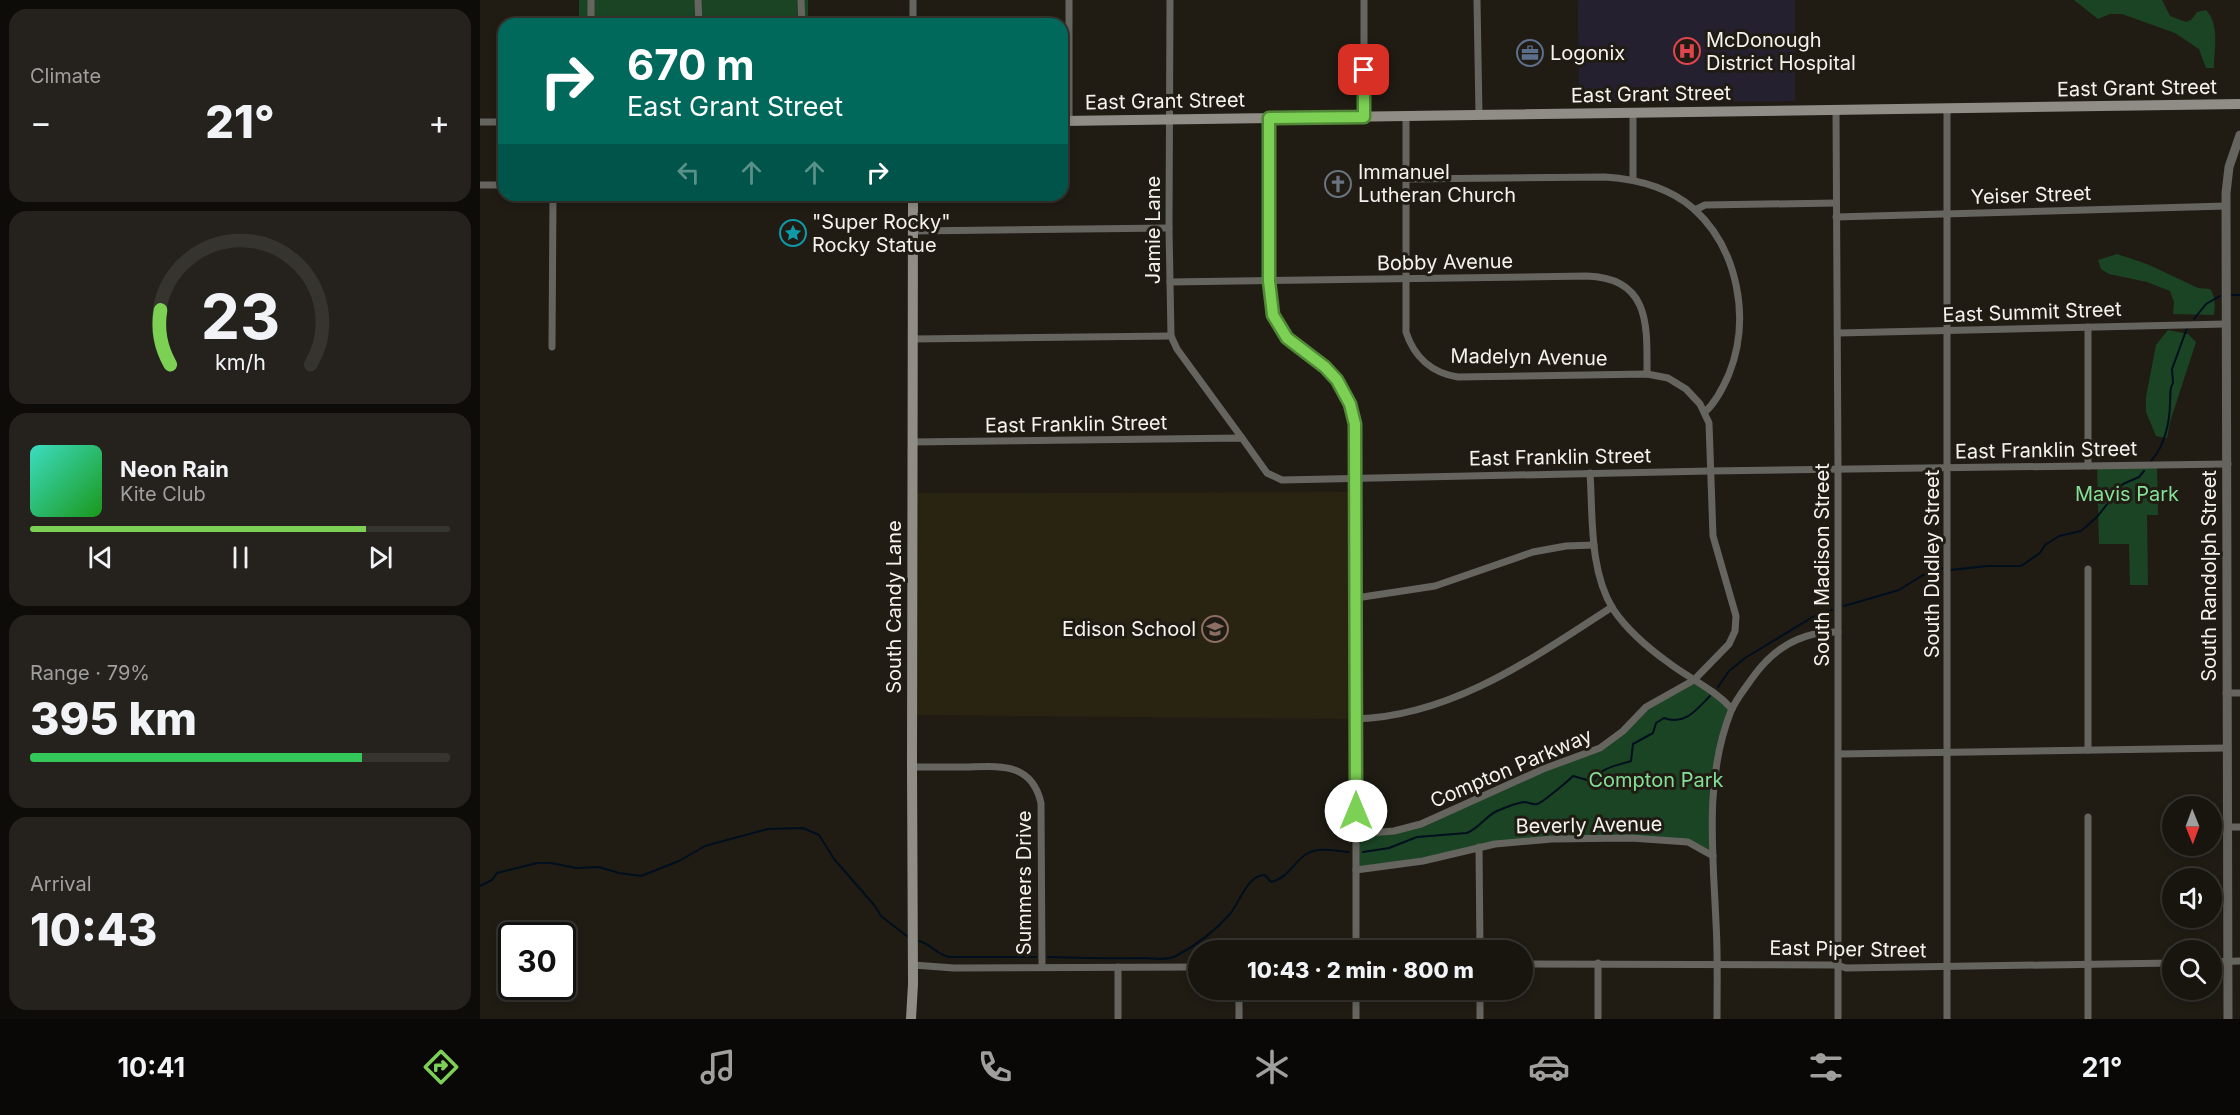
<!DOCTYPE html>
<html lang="en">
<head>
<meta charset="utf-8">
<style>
  body { margin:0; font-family:Inter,sans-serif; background:#25221d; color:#f1f3f6; height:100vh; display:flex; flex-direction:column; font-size:22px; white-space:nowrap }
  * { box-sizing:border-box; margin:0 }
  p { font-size:20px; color:#9f9f9e }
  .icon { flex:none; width:33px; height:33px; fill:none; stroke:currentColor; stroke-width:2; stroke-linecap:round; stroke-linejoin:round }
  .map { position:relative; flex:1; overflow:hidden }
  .sheet { display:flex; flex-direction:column; gap:9px; padding:9px; background:#0d0c08; width:480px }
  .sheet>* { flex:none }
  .hud { position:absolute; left:18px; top:18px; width:570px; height:183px; border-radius:18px; box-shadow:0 3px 9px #0003,0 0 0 2px #36342f; background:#00695c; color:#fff; overflow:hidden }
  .needle { width:39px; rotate:179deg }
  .fabs { position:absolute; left:1682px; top:796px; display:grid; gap:12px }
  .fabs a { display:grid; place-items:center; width:60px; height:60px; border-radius:50%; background:#18150f; box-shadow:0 3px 9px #0003,0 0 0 2px #36342f; font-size:30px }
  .speed { position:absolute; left:18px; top:922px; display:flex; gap:12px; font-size:30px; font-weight:700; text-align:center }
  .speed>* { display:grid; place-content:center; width:78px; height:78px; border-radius:50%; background:#18150f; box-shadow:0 3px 9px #0003,0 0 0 2px #36342f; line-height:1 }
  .speed .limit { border:3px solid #111; border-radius:9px; background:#fff; color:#111 }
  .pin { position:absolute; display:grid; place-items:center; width:51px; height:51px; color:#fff; margin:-26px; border-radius:12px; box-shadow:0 3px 9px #0006 }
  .me { position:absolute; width:66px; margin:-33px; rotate:0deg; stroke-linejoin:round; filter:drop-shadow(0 0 4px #0008) }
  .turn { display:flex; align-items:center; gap:21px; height:126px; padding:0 30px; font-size:27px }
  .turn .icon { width:78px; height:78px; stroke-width:2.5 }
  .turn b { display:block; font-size:42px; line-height:51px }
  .lanes { display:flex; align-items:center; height:57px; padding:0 30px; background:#0003; justify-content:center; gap:30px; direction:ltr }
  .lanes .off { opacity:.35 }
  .big { font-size:45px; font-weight:800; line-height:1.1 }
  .sheet .card { flex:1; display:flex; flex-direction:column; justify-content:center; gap:9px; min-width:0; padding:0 21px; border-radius:18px; background:#25221d }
  .sheet .dial { align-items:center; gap:0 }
  .dial svg { height:156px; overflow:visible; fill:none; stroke:#36342f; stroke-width:7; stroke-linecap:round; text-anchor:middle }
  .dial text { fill:#f1f3f6; stroke:none }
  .song { display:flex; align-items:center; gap:18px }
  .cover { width:72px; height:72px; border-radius:9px; background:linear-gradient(135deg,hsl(170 70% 55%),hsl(120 70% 35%)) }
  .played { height:6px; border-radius:3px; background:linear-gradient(90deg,#7cd155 80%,#36342f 80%) }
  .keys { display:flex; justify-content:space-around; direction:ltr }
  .heat { display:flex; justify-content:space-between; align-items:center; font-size:33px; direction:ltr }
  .charge { height:9px; border-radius:4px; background:linear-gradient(90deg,#34c759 79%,#36342f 0) }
  .trip { position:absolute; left:708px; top:940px; width:345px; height:60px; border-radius:30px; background:#18150f; box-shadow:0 3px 9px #0003,0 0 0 2px #36342f; font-weight:800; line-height:60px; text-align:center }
  .tabs { display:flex; height:96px; justify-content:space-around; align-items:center; background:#0a0806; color:#9f9f9e }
  .tabs .icon { width:42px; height:42px }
  .tabs .selected { color:#7cd155 }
  .tabs b { font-size:27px; color:#f1f3f6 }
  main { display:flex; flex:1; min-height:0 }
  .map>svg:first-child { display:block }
</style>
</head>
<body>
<main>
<section class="sheet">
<div class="card"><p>Climate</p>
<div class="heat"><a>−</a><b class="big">21°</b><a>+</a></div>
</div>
<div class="card dial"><svg viewBox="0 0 100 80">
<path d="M14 69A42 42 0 1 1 86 69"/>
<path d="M14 69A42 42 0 0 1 9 41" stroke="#7cd155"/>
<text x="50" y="56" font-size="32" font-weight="700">23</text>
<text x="50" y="72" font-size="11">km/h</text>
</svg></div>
<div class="card">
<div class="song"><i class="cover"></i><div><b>Neon Rain</b><p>Kite Club</p></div></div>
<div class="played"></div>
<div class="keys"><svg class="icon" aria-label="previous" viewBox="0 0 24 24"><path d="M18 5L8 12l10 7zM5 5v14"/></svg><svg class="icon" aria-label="pause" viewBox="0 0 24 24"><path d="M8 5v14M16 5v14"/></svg><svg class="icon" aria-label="next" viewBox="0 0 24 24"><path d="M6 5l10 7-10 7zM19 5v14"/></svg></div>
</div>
<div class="card"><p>Range · 79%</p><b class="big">395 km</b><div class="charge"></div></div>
<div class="card"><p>Arrival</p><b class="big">10:43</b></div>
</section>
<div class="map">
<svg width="1760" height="1019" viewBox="0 0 1760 1019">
  <rect width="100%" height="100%" fill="#201c14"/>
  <polygon fill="#292312" points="876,492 876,719 432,715 432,493"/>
  <polygon fill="#242030" points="1098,0 1315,0 1315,101 1099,103"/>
  <g fill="#1b4425">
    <rect x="99" y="0" width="229" height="24"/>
    <path d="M1594 0H1682L1690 16 1706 22 1711 20 1717 12 1726 10C1740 25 1734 49 1734 68H1726L1719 49 1695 33 1642 14H1630L1618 19Z"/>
    <path d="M1637 254 1667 264 1718 288 1730 289C1736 297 1735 306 1734 315L1693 314 1694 302 1690 291 1667 282 1629 274 1621 269 1618 260Z"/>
    <polygon points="1688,330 1708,334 1716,342 1690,422 1687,438 1676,436 1666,412 1666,397 1676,345"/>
    <polygon points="1617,465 1677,465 1678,515 1667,515 1668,585 1650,585 1649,544 1619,544"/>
    <polygon points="1214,680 1252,709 1237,758 1233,856 1215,845 1151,838 1031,841 943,861 876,870 876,834 928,828 1120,748 1156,716"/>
  </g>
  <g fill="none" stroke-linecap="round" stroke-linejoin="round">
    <g stroke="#000f1d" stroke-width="2">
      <polyline points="1752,295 1760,295"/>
      <polyline points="1714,319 1726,304 1740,296"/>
      <path d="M1671 461C1685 446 1690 421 1690 402 1691 394 1689 389 1693 383L1692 369 1707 328"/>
      <polyline points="1470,570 1507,566 1541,566 1560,553 1565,545 1579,536 1601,531 1617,517 1643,484 1659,477 1664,471"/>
      <polyline points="1364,606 1419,590 1443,575 1462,568"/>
      <polyline points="1238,687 1249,671 1265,658 1336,615 1352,610"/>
      <path d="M883 852 909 848 937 837 987 833C999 828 1006 816 1017 811 1024 808 1036 803 1044 802 1048 802 1052 805 1057 804 1062 803 1088 781 1093 776L1107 780 1115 779C1122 767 1139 765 1151 761L1153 744 1173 733 1176 723 1184 718C1205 726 1217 709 1230 696"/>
      <polyline points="0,886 12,880 17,873 57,863 71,863 96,868 119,867 139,873 161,876 199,861 225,846 288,829 323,828 339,835 354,859 395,906 401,916 428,937"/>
      <path d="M439 941C451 944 456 954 469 957H556"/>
      <path d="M568 957C600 958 632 959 664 958 674 958 686 961 696 956 715 946 735 931 750 914 760 902 767 875 785 875L791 882C808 878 813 863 825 855 837 846 855 851 869 852"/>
    </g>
    <g stroke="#66645f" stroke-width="7">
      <polyline points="111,0 111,24"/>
      <polyline points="218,0 219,24"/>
      <polyline points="321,0 322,24"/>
      <polyline points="433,0 433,24"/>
      <polyline points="589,0 589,120"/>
      <polyline points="690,0 689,228 691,336 697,349 762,438"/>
      <polyline points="997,0 999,115"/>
      <polyline points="1356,110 1358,470 1358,1019"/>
      <polyline points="884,117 884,0"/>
      <polyline points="789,118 789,281 793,315 807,337 845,367 862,387 873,414 876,434 876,951"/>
      <polyline points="0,122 24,122"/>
      <path d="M925 179 1125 177C1156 179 1189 187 1214 209 1258 249 1271 319 1249 374 1243 388 1236 402 1225 412"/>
      <polyline points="1153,179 1153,112"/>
      <polyline points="0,185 24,185"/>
      <polyline points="1215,210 1225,205 1356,203"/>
      <polyline points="1356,217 1746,206"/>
      <polyline points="433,231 689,228"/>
      <path d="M690 282 1107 276C1171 278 1167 327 1167 374"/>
      <polyline points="1608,327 1608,466"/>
      <polyline points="1358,333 1746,324"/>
      <polyline points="433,339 691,336"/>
      <polyline points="72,347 73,195"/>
      <polyline points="432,442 762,438 787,473 802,480 1230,471 1748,464"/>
      <path d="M1110 473C1113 517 1109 570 1133 609 1147 630 1168 648 1189 663 1210 679 1234 689 1252 709"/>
      <polyline points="1608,569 1608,750"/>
      <polyline points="876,598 955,586 1053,552 1086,546 1114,545"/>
      <polyline points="1746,693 1760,693"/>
      <path d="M876 719C973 716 1053 658 1132 607"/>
      <polyline points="1359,754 1746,748"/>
      <path d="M432 767C451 767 470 767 489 767 521 766 552 763 561 803L562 967"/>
      <polyline points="1608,817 1608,1019"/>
      <polyline points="1748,827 1760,827"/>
      <path d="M876 834 914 831 941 824 1063 769 1120 748 1143 731 1166 707 1214 680 1249 644 1255 631 1256 616 1233 536 1229 423 1220 404 1206 389 1188 378 1167 374 978 377C952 373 934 357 926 332V117"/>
      <polyline points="999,847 1000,951"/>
      <polyline points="876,870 943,861 1015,844 1072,839 1151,838 1208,842 1233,856"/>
      <polyline points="1731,962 1760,961"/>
      <polyline points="1118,963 1118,1019"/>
      <polyline points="1042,964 1357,965 1366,968 1692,963"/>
      <polyline points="433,965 474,968 718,967"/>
      <polyline points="638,967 638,1019"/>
      <polyline points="759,990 759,1019"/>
      <polyline points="876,990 876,1019"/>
      <polyline points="1000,1019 1000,990"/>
      <path d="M1237 1019C1237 987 1238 955 1236 923 1233 852 1224 779 1251 711 1256 699 1266 687 1273 677 1294 648 1322 631 1358 632"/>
      <polyline points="1467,1019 1467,109"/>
    </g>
    <polyline stroke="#66645f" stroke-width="9" points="1748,1019 1746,193 1749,167 1760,135"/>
    <g stroke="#908d86" stroke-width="10">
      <polyline points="582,121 1760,104"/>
      <polyline points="431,1019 433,984 432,767 433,195"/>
    </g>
  </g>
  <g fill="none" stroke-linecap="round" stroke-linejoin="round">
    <defs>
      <polyline id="route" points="876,811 875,424 870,404 857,380 845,367 807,338 793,315 789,281 789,118 884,117 884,70"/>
    </defs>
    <use href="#route" stroke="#518837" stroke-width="15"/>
    <use href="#route" stroke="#7cd155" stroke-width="10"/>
  </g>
  <defs>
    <symbol id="hospital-ring" viewBox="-11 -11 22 22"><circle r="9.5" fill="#201c14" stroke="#e0444e" stroke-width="1.5"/><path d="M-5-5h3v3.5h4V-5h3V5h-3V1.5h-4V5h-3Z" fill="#e0444e"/></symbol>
    <symbol id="office-ring" viewBox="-11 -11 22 22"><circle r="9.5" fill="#201c14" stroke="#5c6f8a" stroke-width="1.5"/><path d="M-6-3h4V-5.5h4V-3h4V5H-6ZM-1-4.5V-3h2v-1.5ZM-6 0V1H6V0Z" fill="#5c6f8a"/></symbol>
    <symbol id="church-ring" viewBox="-11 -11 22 22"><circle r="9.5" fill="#201c14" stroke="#6b7280" stroke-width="1.5"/><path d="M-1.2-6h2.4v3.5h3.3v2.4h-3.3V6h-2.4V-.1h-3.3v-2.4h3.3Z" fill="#6b7280"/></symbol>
    <symbol id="sight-ring" viewBox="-11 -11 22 22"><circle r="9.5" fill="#201c14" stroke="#0f9aa8" stroke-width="1.5"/><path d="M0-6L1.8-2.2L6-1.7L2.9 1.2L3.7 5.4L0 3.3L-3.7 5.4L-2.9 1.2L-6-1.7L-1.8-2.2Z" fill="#0f9aa8"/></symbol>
    <symbol id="school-ring" viewBox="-11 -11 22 22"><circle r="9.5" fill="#201c14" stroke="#8d6e63" stroke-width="1.5"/><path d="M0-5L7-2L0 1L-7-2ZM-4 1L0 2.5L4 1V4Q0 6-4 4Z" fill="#8d6e63"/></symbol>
  </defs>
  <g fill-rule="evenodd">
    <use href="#hospital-ring" x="1192" y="36" width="30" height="30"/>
    <use href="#office-ring" x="1035" y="38" width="30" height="30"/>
    <use href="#church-ring" x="843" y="169" width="30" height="30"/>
    <use href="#sight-ring" x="298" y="218" width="30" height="30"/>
    <use href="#school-ring" x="720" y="614" width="30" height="30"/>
  </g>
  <g text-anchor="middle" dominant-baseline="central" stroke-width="6" stroke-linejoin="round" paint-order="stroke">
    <g font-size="20" fill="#f6f2ed" stroke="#201c14" text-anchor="start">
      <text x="1226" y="40">McDonough<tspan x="1226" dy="23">District Hospital</tspan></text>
      <text x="1070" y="53">Logonix</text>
      <text x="878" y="172">Immanuel<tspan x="878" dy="23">Lutheran Church</tspan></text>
      <text x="332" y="222">"Super Rocky"<tspan x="332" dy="23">Rocky Statue</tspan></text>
      <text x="716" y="629" text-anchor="end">Edison School</text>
    </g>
    <g font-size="20" fill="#f6f2ed" stroke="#201c14">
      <text transform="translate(1657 88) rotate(-1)">East Grant Street</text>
      <text transform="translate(1171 94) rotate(-1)">East Grant Street</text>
      <text transform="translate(685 101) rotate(-1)">East Grant Street</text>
      <text transform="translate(1551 195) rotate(-2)">Yeiser Street</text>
      <text transform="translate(673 230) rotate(-90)">Jamie Lane</text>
      <text transform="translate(965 262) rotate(-1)">Bobby Avenue</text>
      <text transform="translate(1552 312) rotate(-2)">East Summit Street</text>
      <text transform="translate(1049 357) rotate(1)">Madelyn Avenue</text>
      <text transform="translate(596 424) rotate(-1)">East Franklin Street</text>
      <text transform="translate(1566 450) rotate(-1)">East Franklin Street</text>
      <text transform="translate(1080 457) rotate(-1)">East Franklin Street</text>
      <text transform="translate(1452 564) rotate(-90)">South Dudley Street</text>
      <text transform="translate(1342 565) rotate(-90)">South Madison Street</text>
      <text transform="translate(1729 576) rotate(-90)">South Randolph Street</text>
      <text transform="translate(414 607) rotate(-90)">South Candy Lane</text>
      <text transform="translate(1031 768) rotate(-23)">Compton Parkway</text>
      <text transform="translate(1109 825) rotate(-1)">Beverly Avenue</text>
      <text transform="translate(544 883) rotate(-90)">Summers Drive</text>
      <text transform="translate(1368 949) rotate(1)">East Piper Street</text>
    </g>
    <g font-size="20" fill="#84e097" stroke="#201c14">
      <text x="1647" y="494">Mavis Park</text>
      <text x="1176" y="780">Compton Park</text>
    </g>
  </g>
</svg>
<div class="fabs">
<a><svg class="needle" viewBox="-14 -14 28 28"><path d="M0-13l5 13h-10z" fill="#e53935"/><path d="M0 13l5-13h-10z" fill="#9f9f9e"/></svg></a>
<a><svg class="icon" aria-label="sound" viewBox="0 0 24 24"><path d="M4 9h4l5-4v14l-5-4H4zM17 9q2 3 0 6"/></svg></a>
<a><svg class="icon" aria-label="search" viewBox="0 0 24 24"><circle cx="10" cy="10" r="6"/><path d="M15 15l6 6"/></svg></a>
</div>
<div class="speed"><div class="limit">30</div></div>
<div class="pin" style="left:884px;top:70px;background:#d93025"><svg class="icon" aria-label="arrive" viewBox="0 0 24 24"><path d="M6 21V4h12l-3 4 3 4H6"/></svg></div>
<svg class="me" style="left:876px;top:811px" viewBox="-20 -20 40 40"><circle r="19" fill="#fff"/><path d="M0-13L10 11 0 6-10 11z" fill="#7cd155"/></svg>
<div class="trip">10:43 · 2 min · 800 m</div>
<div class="hud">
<div class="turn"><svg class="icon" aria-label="right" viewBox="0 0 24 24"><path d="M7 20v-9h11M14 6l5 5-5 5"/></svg><div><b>670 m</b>East Grant Street</div></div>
<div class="lanes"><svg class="icon off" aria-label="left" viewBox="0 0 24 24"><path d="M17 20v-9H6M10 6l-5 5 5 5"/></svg><svg class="icon off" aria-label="ahead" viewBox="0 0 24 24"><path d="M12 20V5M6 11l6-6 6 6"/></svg><svg class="icon off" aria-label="ahead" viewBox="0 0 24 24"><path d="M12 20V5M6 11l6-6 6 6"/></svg><svg class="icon" aria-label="right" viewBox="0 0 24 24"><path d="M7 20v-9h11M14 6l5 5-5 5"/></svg></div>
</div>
</div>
</main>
<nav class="tabs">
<b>10:41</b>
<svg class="icon selected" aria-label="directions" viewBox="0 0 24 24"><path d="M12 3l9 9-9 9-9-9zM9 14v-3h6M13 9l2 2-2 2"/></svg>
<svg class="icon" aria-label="music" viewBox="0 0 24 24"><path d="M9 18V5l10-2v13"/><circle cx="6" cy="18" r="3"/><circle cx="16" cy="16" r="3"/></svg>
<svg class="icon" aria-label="phone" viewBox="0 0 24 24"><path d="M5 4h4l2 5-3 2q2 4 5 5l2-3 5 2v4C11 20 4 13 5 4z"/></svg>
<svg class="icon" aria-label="climate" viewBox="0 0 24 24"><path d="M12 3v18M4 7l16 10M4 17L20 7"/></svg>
<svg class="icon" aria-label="car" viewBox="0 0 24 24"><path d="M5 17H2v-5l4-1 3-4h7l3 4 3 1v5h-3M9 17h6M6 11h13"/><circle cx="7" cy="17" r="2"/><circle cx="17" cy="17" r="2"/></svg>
<svg class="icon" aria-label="filters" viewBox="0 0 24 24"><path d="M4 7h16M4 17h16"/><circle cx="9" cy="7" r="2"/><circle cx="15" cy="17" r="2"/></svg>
<b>21°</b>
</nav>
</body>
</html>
